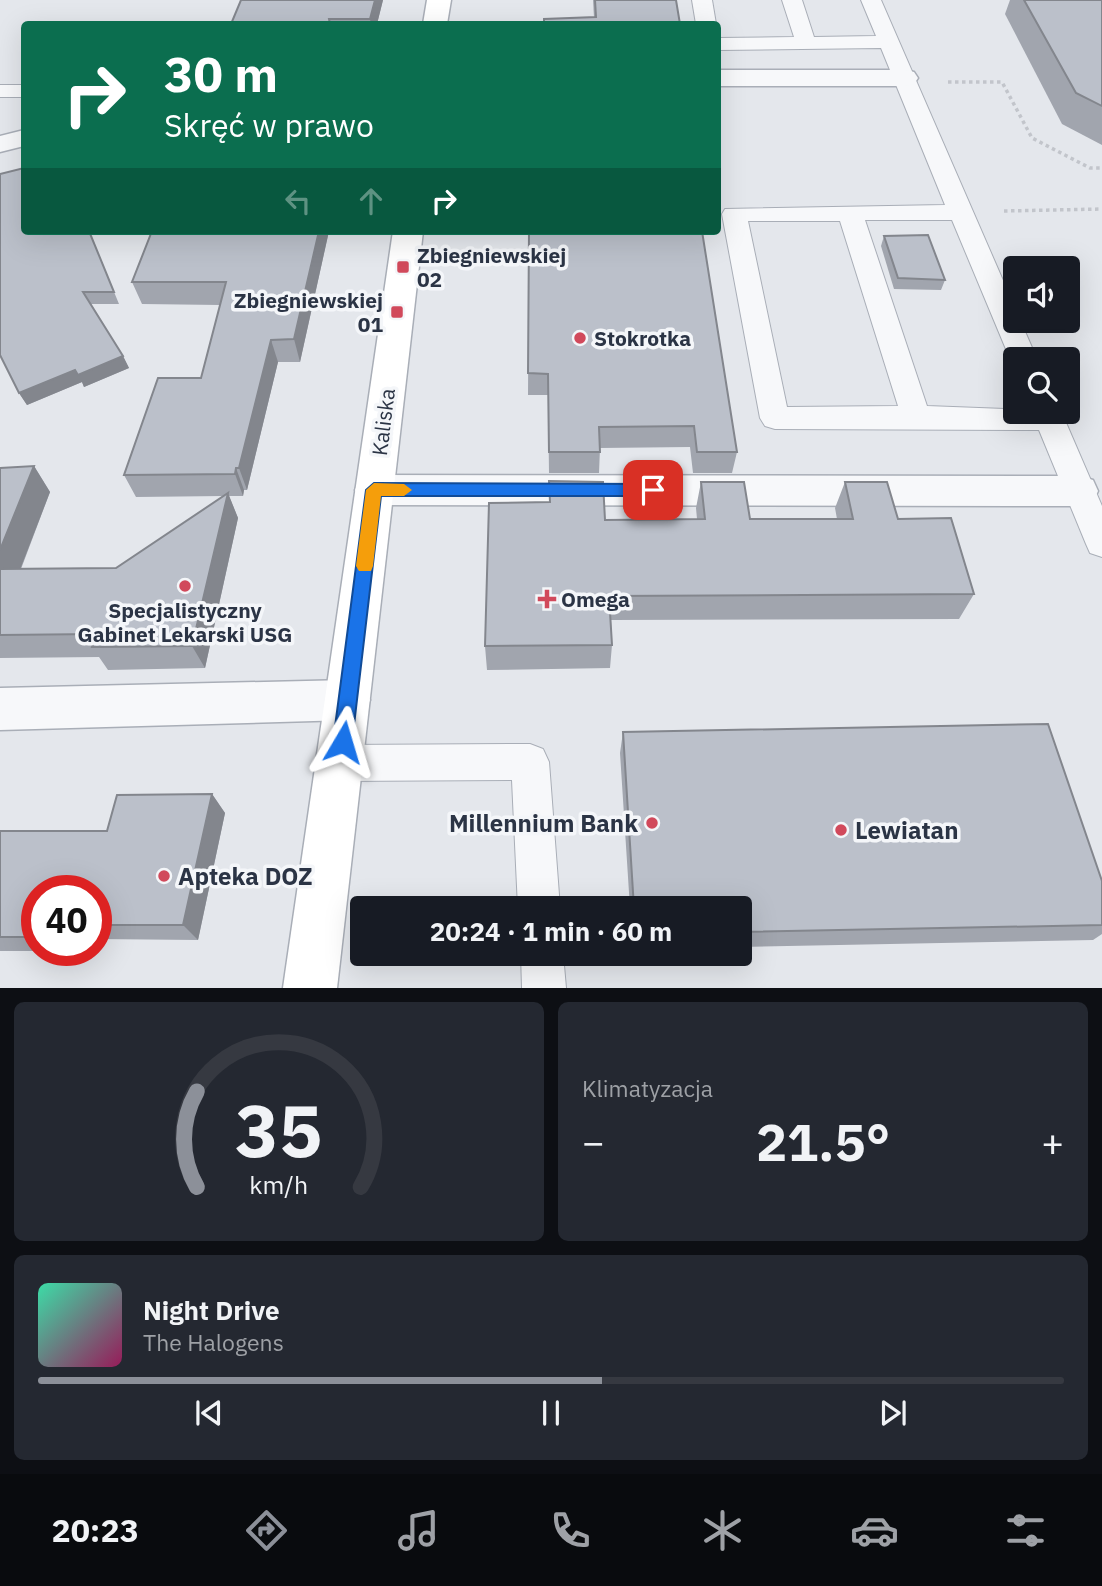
<!DOCTYPE html>
<html lang="pl">
<head>
<meta charset="utf-8">
<style>
  body { margin:0; font-family:"IBM Plex Sans",sans-serif; background:#242831; color:#f1f3f6; height:100vh; display:flex; flex-direction:column; font-size:26px; white-space:nowrap }
  * { box-sizing:border-box; margin:0 }
  p { font-size:23px; color:#9ea1a6 }
  .icon { flex:none; width:38px; height:38px; fill:none; stroke:currentColor; stroke-width:2; stroke-linecap:round; stroke-linejoin:round }
  .map { position:relative; height:988px; overflow:hidden }
  .drawer { display:flex; flex-direction:column; gap:14px; padding:14px; background:#0d0f14; flex:1 }
  .drawer>* { flex:none }
  .hud { position:absolute; left:21px; top:21px; width:700px; height:214px; border-radius:7px; box-shadow:0 7px 28px #0002; background:#0b6e4f; color:#fff; overflow:hidden }
  .buttons { position:absolute; left:1003px; top:256px; display:grid; gap:14px }
  .buttons a { display:grid; place-items:center; width:77px; height:77px; border-radius:7px; background:#171b24; box-shadow:0 7px 28px #0002; font-size:35px }
  .speed { position:absolute; left:21px; top:875px; display:flex; gap:14px; font-size:35px; font-weight:700; text-align:center }
  .speed>* { display:grid; place-content:center; width:91px; height:91px; border-radius:50%; background:#171b24; box-shadow:0 7px 28px #0002; line-height:1 }
  .speed .limit { border:10px solid #d22; background:#fff; color:#111 }
  .pin { position:absolute; display:grid; place-items:center; width:60px; height:60px; color:#fff; margin:-30px; border-radius:14px; box-shadow:0 4px 10px #0006 }
  .me { position:absolute; width:77px; margin:-38px; rotate:7deg; stroke-linejoin:round; filter:drop-shadow(0 0 5px #0008) }
  .turn { display:flex; align-items:center; gap:24px; height:147px; padding:0 28px; font-size:32px }
  .turn .icon { width:91px; height:91px; stroke-width:2.5 }
  .turn b { display:block; font-size:49px; line-height:60px }
  .lanes { display:flex; align-items:center; height:66px; padding:0 28px; background:#0003; justify-content:center; gap:35px; direction:ltr }
  .lanes .off { opacity:.35 }
  .big { font-size:52px; font-weight:700; line-height:1.1 }
  .drawer .widget { flex:1; display:flex; flex-direction:column; justify-content:center; gap:10px; min-width:0; padding:0 24px; border-radius:10px; background:#242831 }
  .drawer .dial { align-items:center; gap:0 }
  .dial svg { height:182px; overflow:visible; fill:none; stroke:#363941; stroke-width:7; stroke-linecap:round; text-anchor:middle }
  .dial text { fill:#f1f3f6; stroke:none }
  .song { display:flex; align-items:center; gap:21px }
  .cover { width:84px; height:84px; border-radius:10px; background:linear-gradient(135deg,hsl(160 70% 55%),hsl(330 70% 35%)) }
  .played { height:7px; border-radius:4px; background:linear-gradient(90deg,#8c9099 55%,#363941 55%) }
  .keys { display:flex; justify-content:space-around; direction:ltr }
  .heat { display:flex; justify-content:space-between; align-items:center; font-size:38px; direction:ltr }
  .drawer .tiles { flex:1; display:grid; gap:14px; grid-template-columns:1fr 1fr }
  .widget:last-child { grid-column:span 2 }
  .trip { position:absolute; left:350px; top:896px; width:402px; height:70px; border-radius:7px; background:#171b24; box-shadow:0 7px 28px #0002; font-weight:700; line-height:70px; text-align:center }
  .dock { display:flex; height:112px; justify-content:space-around; align-items:center; background:#090b0e; color:#9ea1a6 }
  .dock .icon { width:49px; height:49px }
  .dock .active { color:#8c9099 }
  .dock b { font-size:32px; color:#f1f3f6 }
  .map>svg:first-child { display:block }
</style>
</head>
<body>
<div class="map">
<svg width="1102" height="988" viewBox="0 0 1102 988">
  <rect width="100%" height="100%" fill="#e4e7ec"/>
  <g fill="none" stroke-linecap="round" stroke-linejoin="round">
    <defs>
      <g id="lane">
        <polygon points="692,0 712,0 716,24 696,24"/>
        <path d="M782 0H802L814 37 876 36 861 0H881L1015 308V320H1020L1037 359H1015L1013 366 952 220H865L927 406 1061 411 1102 506V557L1090 553 1086 544 1039 430 775 429 765 426 760 418 722 214 725 209 945 205 881 48 718 50V38L794 37ZM748 221H840L898 406 787 407Z"/>
        <rect x="0" y="85" width="24" height="12"/>
        <polygon points="530,744 543,749 549,762 560,908 518,908 512,780 340,781 327,776 321,763 327,750 340,745"/>
        <polygon points="521,954 563,954 566,988 522,988"/>
      </g>
      <g id="street">
        <polygon points="718,70 905,70 914,72 918,78 914,84 905,86 718,86"/>
        <polygon points="24,130 24,146 0,152 0,136"/>
        <polygon points="374,475 1079,476 1093,480 1098,491 1093,502 1079,506 374,505 360,501 355,490 360,479"/>
        <polygon points="348,680 364,686 370,700 364,714 348,720 0,730 0,688"/>
      </g>
      <g id="secondary">
        <polygon points="427,0 451,0 447,24 423,24"/>
        <polygon points="393,231 423,231 337,988 283,988"/>
      </g>
    </defs>
    <use href="#lane" stroke="#a9aeb7" stroke-width="2"/>
    <use href="#street" stroke="#a9aeb7" stroke-width="3"/>
    <use href="#secondary" stroke="#a9aeb7" stroke-width="3"/>
    <g stroke="#c2c5cb" stroke-width="3.5" stroke-dasharray="3.5 3.5" stroke-linecap="butt">
      <polyline points="948,82 1002,82 1032,138 1090,168 1102,168"/>
      <polyline points="1004,211 1102,209"/>
    </g>
    <use href="#lane" fill="#f7f8fa" fill-rule="evenodd"/>
    <use href="#street" fill="#f7f8fa" fill-rule="evenodd"/>
    <use href="#secondary" fill="#fff" fill-rule="evenodd"/>
  </g>
  <g fill="#a1a5ae">
    <polygon points="241,0 383,0 377,24 231,24"/>
    <polygon points="593,0 676,0 680,24 594,17"/>
    <polygon points="1010,0 1102,0 1102,145 1062,124 1005,14"/>
    <polygon points="89,231 119,304 91,304 123,356 129,368 84,387 82,382 27,405 19,393"/>
    <polygon points="329,231 300,362 278,362 247,490 244,490 243,496 229,496 238,518 205,668 108,670 99,657 0,658 0,468 34,466 50,492 21,569 116,568 223,496 136,497 124,475 201,378 220,305 142,304 132,282"/>
    <polygon points="529,231 737,452 732,473 693,473 690,447 600,448 599,473 549,473 548,395 528,395"/>
    <polygon points="884,236 945,280 941,290 894,289 881,246"/>
    <polygon points="701,482 750,519 837,519 835,508 845,482 898,519 974,594 959,619 611,620 612,645 610,668 487,670 485,646 605,520 697,519 696,508"/>
    <polygon points="623,732 1102,881 1102,934 1093,940 740,947 740,908 630,908 620,753"/>
    <polygon points="212,794 225,813 198,940 96,939 96,891 37,891 37,950 74,950 74,951 0,951 0,831 107,831"/>
  </g>
  <g fill="#83868d">
    <polygon points="375,0 383,0 377,24 371,24 370,19"/>
    <polygon points="319,231 329,231 300,362 294,339"/>
    <polygon points="271,340 278,362 247,490 239,468"/>
    <polygon points="123,356 129,368 84,387 82,382 27,405 19,393 75,370"/>
    <polygon points="34,466 50,492 11,593 0,579 0,550"/>
    <polygon points="236,468 244,490 243,496 235,474"/>
    <polygon points="228,493 238,518 205,668 192,646"/>
    <polygon points="212,794 225,813 198,940 183,925"/>
  </g>
  <g fill="#bbc0ca" stroke="#83868d" stroke-width="2">
    <polygon points="241,0 375,0 370,19 329,19 330,24 231,24"/>
    <polygon points="595,0 676,0 680,24 544,24 544,19 596,17"/>
    <polygon points="1024,0 1102,0 1102,106 1076,93"/>
    <polygon points="24,168 24,231 89,231 114,292 83,292 123,356 78,375 75,370 19,393 0,355 0,174"/>
    <polygon points="152,231 319,231 294,339 271,340 239,468 236,468 235,474 124,475 158,378 201,378 226,282 132,282"/>
    <polygon points="529,231 702,231 737,452 697,452 694,426 599,427 600,452 549,452 548,374 528,373"/>
    <polygon points="928,235 945,280 898,278 884,236"/>
    <polygon points="34,466 0,550 0,468"/>
    <polygon points="549,481 603,482 605,520 705,519 701,482 744,482 750,519 853,519 845,482 887,482 898,519 951,518 974,594 609,596 612,645 485,646 489,503 550,502"/>
    <polygon points="228,493 192,646 92,647 96,634 0,635 0,569 116,568"/>
    <polygon points="1048,724 1102,881 1102,925 740,932 740,908 634,908 623,732"/>
    <polygon points="212,794 183,925 96,925 96,891 37,891 37,937 0,937 0,831 107,831 117,795"/>
  </g>
  <polygon fill="#1a73e8" stroke="#114b97" stroke-width="2" points="374,483 653,484 661,490 653,496 381,496 352,742 350,748 343,751 336,748 333,742 366,490"/>
  <polygon fill="#f59e0b" points="374,483 404,484 412,490 404,496 381,496 373,566 371,571 359,571 356,566 366,490"/>
  <g fill="#d1495b" stroke="#f4f6f9" stroke-width="2.5">
    <rect x="396" y="260" width="14" height="14" rx="3.5"/>
    <rect x="390" y="305" width="14" height="14" rx="3.5"/>
    <circle cx="580" cy="338" r="7"/>
    <circle cx="185" cy="586" r="7"/>
    <path d="M543.5 588.5h7v7h7v7h-7v7h-7v-7h-7v-7h7z"/>
    <circle cx="652" cy="823" r="7"/>
    <circle cx="841" cy="830" r="7"/>
    <circle cx="164" cy="876" r="7"/>
  </g>
  <g text-anchor="middle" dominant-baseline="central" stroke-width="7" stroke-linejoin="round" paint-order="stroke">
    <g font-size="21" font-weight="bold" fill="#2b3445" stroke="#f4f6f9" text-anchor="start">
      <text x="417" y="255">Zbiegniewskiej<tspan x="417" dy="24">02</tspan></text>
      <text x="383" y="300" text-anchor="end">Zbiegniewskiej<tspan x="383" dy="24">01</tspan></text>
      <text x="594" y="338">Stokrotka</text>
      <text x="561" y="599">Omega</text>
      <text x="185" y="610" text-anchor="middle">Specjalistyczny<tspan x="185" dy="24">Gabinet Lekarski USG</tspan></text>
    </g>
    <g font-size="21" fill="#2b3445" stroke="#f4f6f9">
      <text transform="translate(383 422) rotate(-83)">Kaliska</text>
    </g>
    <g font-size="24" font-weight="bold" fill="#2b3445" stroke="#f4f6f9" text-anchor="start">
      <text x="638" y="823" text-anchor="end">Millennium Bank</text>
      <text x="855" y="830">Lewiatan</text>
      <text x="178" y="876">Apteka DOZ</text>
    </g>
  </g>
</svg>
<div class="buttons">
<a><svg class="icon" aria-label="sound" viewBox="0 0 24 24"><path d="M4 9h4l5-4v14l-5-4H4zM17 9q2 3 0 6"/></svg></a>
<a><svg class="icon" aria-label="search" viewBox="0 0 24 24"><circle cx="10" cy="10" r="6"/><path d="M15 15l6 6"/></svg></a>
</div>
<div class="speed"><div class="limit">40</div></div>
<div class="pin" style="left:653px;top:490px;background:#d93025"><svg class="icon" aria-label="arrive" viewBox="0 0 24 24"><path d="M6 21V4h12l-3 4 3 4H6"/></svg></div>
<svg class="me" style="left:343px;top:742px" viewBox="-20 -20 40 40"><path d="M0-17L14 15 0 8-14 15z" fill="#1a73e8" stroke="#fff" stroke-width="4"/></svg>
<div class="trip">20:24 · 1 min · 60 m</div>
<div class="hud">
<div class="turn"><svg class="icon" aria-label="right" viewBox="0 0 24 24"><path d="M7 20v-9h11M14 6l5 5-5 5"/></svg><div><b>30 m</b>Skręć w prawo</div></div>
<div class="lanes"><svg class="icon off" aria-label="left" viewBox="0 0 24 24"><path d="M17 20v-9H6M10 6l-5 5 5 5"/></svg><svg class="icon off" aria-label="ahead" viewBox="0 0 24 24"><path d="M12 20V5M6 11l6-6 6 6"/></svg><svg class="icon" aria-label="right" viewBox="0 0 24 24"><path d="M7 20v-9h11M14 6l5 5-5 5"/></svg></div>
</div>
</div>
<section class="drawer">
<div class="tiles">
<div class="widget dial"><svg viewBox="0 0 100 80">
<path d="M14 69A42 42 0 1 1 86 69"/>
<path d="M14 69A42 42 0 0 1 14 27" stroke="#8c9099"/>
<text x="50" y="56" font-size="32" font-weight="700">35</text>
<text x="50" y="72" font-size="11">km/h</text>
</svg></div>
<div class="widget"><p>Klimatyzacja</p>
<div class="heat"><a>−</a><b class="big">21.5°</b><a>+</a></div>
</div>
<div class="widget">
<div class="song"><i class="cover"></i><div><b>Night Drive</b><p>The Halogens</p></div></div>
<div class="played"></div>
<div class="keys"><svg class="icon" aria-label="previous" viewBox="0 0 24 24"><path d="M18 5L8 12l10 7zM5 5v14"/></svg><svg class="icon" aria-label="pause" viewBox="0 0 24 24"><path d="M8 5v14M16 5v14"/></svg><svg class="icon" aria-label="next" viewBox="0 0 24 24"><path d="M6 5l10 7-10 7zM19 5v14"/></svg></div>
</div>
</div>
</section>
<nav class="dock">
<b>20:23</b>
<svg class="icon active" aria-label="directions" viewBox="0 0 24 24"><path d="M12 3l9 9-9 9-9-9zM9 14v-3h6M13 9l2 2-2 2"/></svg>
<svg class="icon" aria-label="music" viewBox="0 0 24 24"><path d="M9 18V5l10-2v13"/><circle cx="6" cy="18" r="3"/><circle cx="16" cy="16" r="3"/></svg>
<svg class="icon" aria-label="phone" viewBox="0 0 24 24"><path d="M5 4h4l2 5-3 2q2 4 5 5l2-3 5 2v4C11 20 4 13 5 4z"/></svg>
<svg class="icon" aria-label="climate" viewBox="0 0 24 24"><path d="M12 3v18M4 7l16 10M4 17L20 7"/></svg>
<svg class="icon" aria-label="car" viewBox="0 0 24 24"><path d="M5 17H2v-5l4-1 3-4h7l3 4 3 1v5h-3M9 17h6M6 11h13"/><circle cx="7" cy="17" r="2"/><circle cx="17" cy="17" r="2"/></svg>
<svg class="icon" aria-label="filters" viewBox="0 0 24 24"><path d="M4 7h16M4 17h16"/><circle cx="9" cy="7" r="2"/><circle cx="15" cy="17" r="2"/></svg>
</nav>
</body>
</html>
